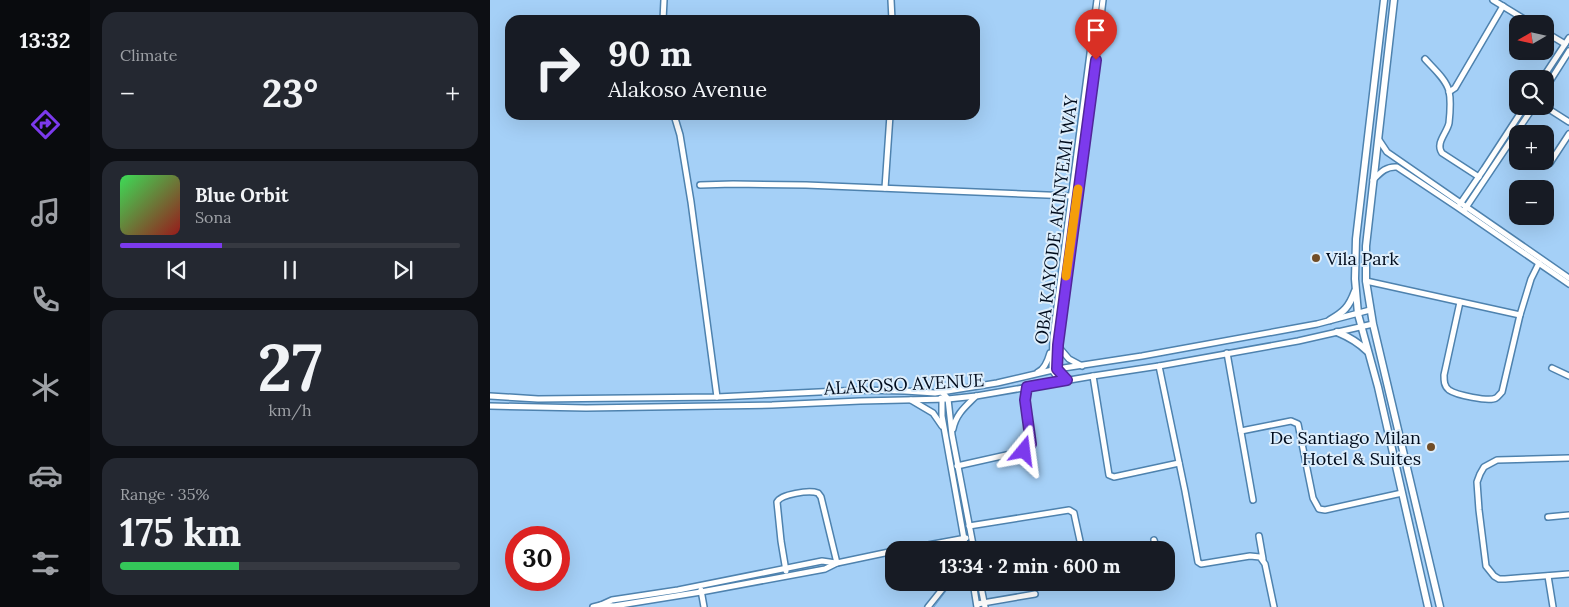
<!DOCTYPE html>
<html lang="en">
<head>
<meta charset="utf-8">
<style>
  body { margin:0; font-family:Lora,serif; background:#242831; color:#f1f3f6; height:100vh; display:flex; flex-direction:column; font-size:19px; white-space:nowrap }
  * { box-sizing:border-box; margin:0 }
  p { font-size:16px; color:#9ea1a6 }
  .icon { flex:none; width:28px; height:28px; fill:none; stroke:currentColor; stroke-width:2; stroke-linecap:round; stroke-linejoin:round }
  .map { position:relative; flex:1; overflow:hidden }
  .details { display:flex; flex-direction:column; gap:12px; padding:12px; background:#0d0f14; width:400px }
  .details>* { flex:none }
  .guide { position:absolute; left:15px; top:15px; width:475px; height:105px; border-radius:15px; box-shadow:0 5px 20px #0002; background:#171b24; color:#f1f3f6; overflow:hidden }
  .needle { width:32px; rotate:261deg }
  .tools { position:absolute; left:1019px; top:15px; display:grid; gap:10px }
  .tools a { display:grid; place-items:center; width:45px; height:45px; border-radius:10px; background:#171b24; box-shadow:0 5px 20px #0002; font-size:25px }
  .speed { position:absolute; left:15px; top:526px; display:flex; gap:10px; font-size:25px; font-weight:700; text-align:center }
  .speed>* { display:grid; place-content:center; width:65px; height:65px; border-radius:50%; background:#171b24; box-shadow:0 5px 20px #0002; line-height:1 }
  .speed .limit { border:8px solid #d22; background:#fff; color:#111 }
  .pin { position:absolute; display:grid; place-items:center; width:42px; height:42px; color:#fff; margin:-51px -21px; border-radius:50% 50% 50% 0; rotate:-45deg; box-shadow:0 0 5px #0007 }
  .pin .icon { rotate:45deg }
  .me { position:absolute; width:55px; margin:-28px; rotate:16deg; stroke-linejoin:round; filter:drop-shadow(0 0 4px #0008) }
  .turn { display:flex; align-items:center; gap:18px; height:105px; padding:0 20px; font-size:22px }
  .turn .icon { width:65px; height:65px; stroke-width:2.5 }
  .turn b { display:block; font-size:35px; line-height:42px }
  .big { font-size:38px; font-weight:800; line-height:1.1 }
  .details .card { flex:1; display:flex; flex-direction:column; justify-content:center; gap:8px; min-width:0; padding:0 18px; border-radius:15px; background:#242831 }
  .details .dial { align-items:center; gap:0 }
  .dial b { font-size:65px; line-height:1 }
  .song { display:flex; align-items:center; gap:15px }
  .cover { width:60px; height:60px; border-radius:8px; background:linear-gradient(135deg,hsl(130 70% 55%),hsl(0 70% 35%)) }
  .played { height:5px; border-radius:2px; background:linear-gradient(90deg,#7c3aed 30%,#363941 30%) }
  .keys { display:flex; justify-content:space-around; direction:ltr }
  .heat { display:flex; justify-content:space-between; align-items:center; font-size:28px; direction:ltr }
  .charge { height:8px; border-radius:4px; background:linear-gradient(90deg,#34c759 35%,#363941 0) }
  .trip { position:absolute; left:395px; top:541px; width:290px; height:50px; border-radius:15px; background:#171b24; box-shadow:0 5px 20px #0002; font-weight:800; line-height:50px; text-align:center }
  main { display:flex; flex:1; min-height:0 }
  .dock { display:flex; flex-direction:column; width:90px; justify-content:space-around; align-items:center; background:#090b0e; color:#9ea1a6 }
  .dock .icon { width:35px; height:35px }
  .dock .selected { color:#7c3aed }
  .dock b { font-size:22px; color:#f1f3f6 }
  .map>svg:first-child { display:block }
</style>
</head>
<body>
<main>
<nav class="dock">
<b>13:32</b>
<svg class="icon selected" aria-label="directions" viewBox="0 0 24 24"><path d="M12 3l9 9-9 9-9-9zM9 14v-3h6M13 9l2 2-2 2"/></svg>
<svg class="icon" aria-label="music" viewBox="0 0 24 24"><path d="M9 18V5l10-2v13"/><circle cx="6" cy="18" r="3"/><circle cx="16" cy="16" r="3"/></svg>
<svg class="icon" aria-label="phone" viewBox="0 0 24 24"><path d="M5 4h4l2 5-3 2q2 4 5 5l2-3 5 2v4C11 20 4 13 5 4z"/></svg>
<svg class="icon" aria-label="climate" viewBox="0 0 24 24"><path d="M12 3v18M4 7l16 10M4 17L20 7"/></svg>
<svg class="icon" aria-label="car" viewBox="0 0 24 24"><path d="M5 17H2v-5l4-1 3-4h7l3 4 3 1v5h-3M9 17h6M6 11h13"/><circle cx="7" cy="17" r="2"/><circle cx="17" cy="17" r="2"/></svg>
<svg class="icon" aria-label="filters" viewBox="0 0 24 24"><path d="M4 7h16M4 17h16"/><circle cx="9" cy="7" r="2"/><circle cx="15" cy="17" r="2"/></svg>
</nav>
<section class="details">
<div class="card"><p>Climate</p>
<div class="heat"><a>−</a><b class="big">23°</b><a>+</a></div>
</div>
<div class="card">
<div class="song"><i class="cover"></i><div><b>Blue Orbit</b><p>Sona</p></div></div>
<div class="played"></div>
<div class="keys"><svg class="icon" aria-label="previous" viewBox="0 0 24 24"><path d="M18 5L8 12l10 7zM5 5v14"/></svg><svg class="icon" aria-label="pause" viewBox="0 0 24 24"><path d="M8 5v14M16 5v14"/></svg><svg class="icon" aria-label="next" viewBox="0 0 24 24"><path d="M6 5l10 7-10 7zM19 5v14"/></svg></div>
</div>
<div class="card dial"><b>27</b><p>km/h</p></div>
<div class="card"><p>Range · 35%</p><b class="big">175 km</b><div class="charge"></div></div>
</section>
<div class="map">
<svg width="1079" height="607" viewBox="0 0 1079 607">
  <rect width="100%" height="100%" fill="#a5d0f7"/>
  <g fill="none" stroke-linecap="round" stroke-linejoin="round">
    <polyline stroke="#67a3d7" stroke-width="1" points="444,607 462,583"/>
    <defs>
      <g id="minor">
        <polyline points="401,0 402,20"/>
        <polyline points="1003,0 1042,24"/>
        <polyline points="173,20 174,0"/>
        <polyline points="1055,32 1075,44"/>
        <path d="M935 59C943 68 956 79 959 91 961 100 960 114 959 123 957 133 945 143 952 153L989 177"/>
        <polyline points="1052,79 1079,38"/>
        <polyline points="1055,89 1079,51"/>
        <polyline points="959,92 965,88 1013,6"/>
        <polyline points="1054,106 1079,122"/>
        <polyline points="184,115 190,135 201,202 227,397"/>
        <polyline points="889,140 897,152 1079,278"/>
        <polyline points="1060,163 1079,134"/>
        <path d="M883 180C890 173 896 166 907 167L967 207 1079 284"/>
        <polyline points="210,185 243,184 316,185 581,196"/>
        <polyline points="395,188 400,115"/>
        <polyline points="970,204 994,169 1035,106"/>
        <polyline points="975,209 1044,106"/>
        <polyline points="876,281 1030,315"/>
        <path d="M970 302 954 375C954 381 954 386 959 390 966 395 999 402 1006 398 1008 397 1010 394 1012 392L1030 315 1041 279 1049 263"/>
        <polyline points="567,345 579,359 592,366"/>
        <polyline points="737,353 763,500"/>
        <polyline points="669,366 695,491 708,562 711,564 760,556 770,557 775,564 784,607"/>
        <polyline points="1062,368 1079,376"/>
        <path d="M548 372C555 369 558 360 560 353"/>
        <polyline points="603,376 619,475 624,477 689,463"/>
        <polyline points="577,380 567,369 567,345 601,99 613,0"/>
        <polyline points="570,381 562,370 563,337 607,0"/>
        <polyline points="452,392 458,399 462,435 484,550"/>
        <polyline points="0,396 48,399 227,397 370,390 415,391 445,393 507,383 567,369 652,356 827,324 880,310"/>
        <polyline points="451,398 452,400 452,416 476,550"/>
        <polyline points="421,400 443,413 452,426"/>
        <polyline points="0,406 96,408 282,405 370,401 458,399 486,396 603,376 669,366 808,341 883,324"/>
        <path d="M463 429C466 414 475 407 486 396"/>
        <polyline points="751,431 801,421 808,424 823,498 829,509 835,510 912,493"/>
        <polyline points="1079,458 1007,460 994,467 990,474 987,482 989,510 996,566 1004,576 1009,579 1015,579 1079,574"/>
        <polyline points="467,466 534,451 540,447 541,440 535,400 537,387"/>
        <polyline points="1058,517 1079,515"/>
        <polyline points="479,526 579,510 584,513 585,518 592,550"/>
        <polyline points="769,536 773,559"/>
        <polyline points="664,540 667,550"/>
        <polyline points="411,550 476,538"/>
        <path d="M296 571 291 541 287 502C291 494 319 490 328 493L331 497 347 563"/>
        <polyline points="1058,576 1063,607"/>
        <polyline points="483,582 487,607"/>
        <polyline points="490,582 495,607"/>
        <polyline points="211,590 214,607"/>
        <polyline points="487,604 545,594"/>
        <polyline points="111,605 124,606 211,592 335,569 347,563 404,551"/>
        <polyline points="103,607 111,605 122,600 188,590 332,561 346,563"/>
        <polyline points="438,607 458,582"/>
      </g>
      <g id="major">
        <polyline points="894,0 866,239 865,279 868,314 888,387 938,607"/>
        <polyline points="904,0 876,246 876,281 883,324 950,607"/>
        <path d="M840 320C854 312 859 307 865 291"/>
        <path d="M847 332C859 337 868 342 877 351"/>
      </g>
    </defs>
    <use href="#minor" stroke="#4e82ae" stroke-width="8"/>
    <use href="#major" stroke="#4e82ae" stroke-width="9"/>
    <use href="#minor" stroke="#fff" stroke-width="5"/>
    <use href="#major" stroke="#fff" stroke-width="6"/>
  </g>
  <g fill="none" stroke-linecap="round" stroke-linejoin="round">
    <defs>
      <polyline id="route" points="534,451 537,450 541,444 535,400 537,387 577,380 567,369 568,345 606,60"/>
    </defs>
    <use href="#route" stroke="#51269a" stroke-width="12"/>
    <use href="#route" stroke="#7c3aed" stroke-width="9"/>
    <polyline stroke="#f59e0b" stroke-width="9" points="576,276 588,189"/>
  </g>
  <g fill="#714d27" stroke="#ddeefc" stroke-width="2">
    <circle cx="826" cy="258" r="5"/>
    <circle cx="941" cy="447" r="5"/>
  </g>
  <g text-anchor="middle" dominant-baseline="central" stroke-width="4" stroke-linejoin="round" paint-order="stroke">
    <g font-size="18" fill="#000c1d" stroke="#ddeefc">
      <text transform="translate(566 220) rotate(-83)">OBA KAYODE AKINYEMI WAY</text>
      <text transform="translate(414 384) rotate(-3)">ALAKOSO AVENUE</text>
    </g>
    <g font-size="18" fill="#000c1d" stroke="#ddeefc" text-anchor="start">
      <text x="836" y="258">Vila Park</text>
      <text x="931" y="437" text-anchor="end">De Santiago Milan<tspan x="931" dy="21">Hotel &amp; Suites</tspan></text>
    </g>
  </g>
</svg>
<div class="tools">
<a><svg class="needle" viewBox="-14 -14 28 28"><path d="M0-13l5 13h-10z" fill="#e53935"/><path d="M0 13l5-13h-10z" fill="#9ea1a6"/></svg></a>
<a><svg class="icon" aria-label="search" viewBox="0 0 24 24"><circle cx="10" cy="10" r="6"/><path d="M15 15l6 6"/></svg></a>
<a>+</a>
<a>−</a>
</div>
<div class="speed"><div class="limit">30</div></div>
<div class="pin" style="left:606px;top:60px;background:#d93025"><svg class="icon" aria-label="arrive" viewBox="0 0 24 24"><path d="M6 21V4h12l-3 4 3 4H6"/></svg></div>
<svg class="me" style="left:534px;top:451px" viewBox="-20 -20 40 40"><path d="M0-17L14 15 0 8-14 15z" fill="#7c3aed" stroke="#fff" stroke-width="4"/></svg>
<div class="trip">13:34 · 2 min · 600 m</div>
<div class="guide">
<div class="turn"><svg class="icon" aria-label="right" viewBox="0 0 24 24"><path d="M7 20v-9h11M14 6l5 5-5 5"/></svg><div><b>90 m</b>Alakoso Avenue</div></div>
</div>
</div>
</main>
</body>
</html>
